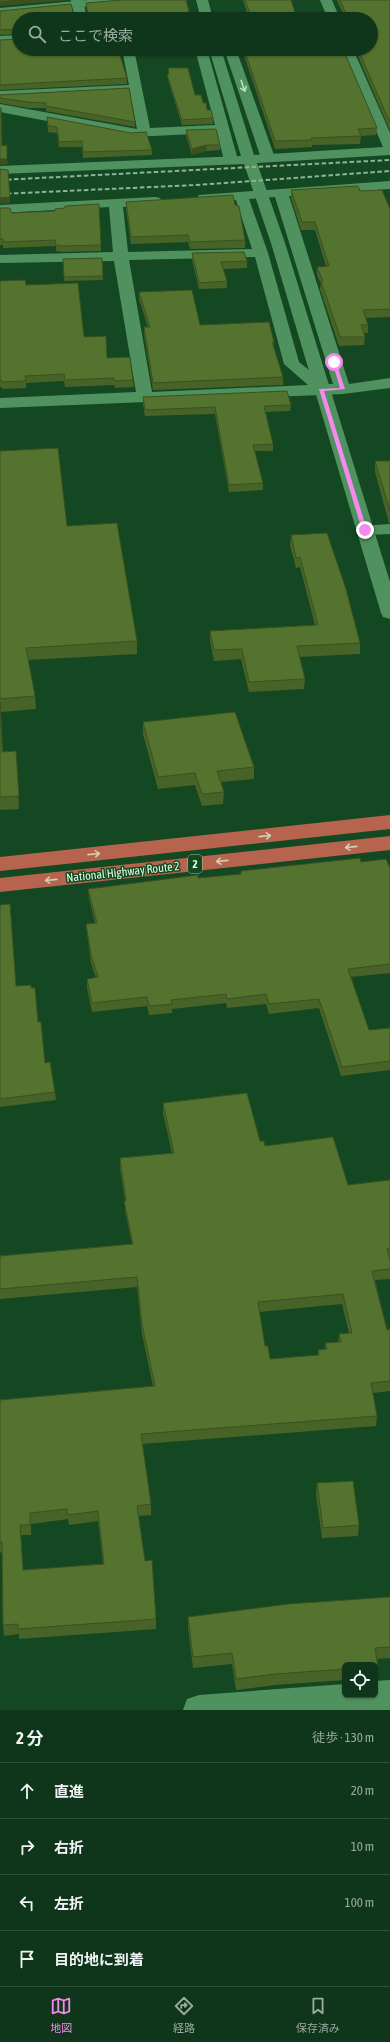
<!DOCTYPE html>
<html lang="ja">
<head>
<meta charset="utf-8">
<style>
  :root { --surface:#0f361a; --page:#183e23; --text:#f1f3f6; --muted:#9baba2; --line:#2f5039; --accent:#f589ee }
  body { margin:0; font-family:"Asap Condensed","Noto Sans JP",sans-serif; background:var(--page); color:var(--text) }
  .controls { position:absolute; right:12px; bottom:12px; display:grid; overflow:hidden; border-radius:6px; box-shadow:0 1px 3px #0004 }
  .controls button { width:36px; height:36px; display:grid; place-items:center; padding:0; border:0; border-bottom:1px solid var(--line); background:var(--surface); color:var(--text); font:20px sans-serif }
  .stop { position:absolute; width:12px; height:12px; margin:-9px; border:3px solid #f589ee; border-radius:50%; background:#fff }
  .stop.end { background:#f589ee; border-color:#fff; box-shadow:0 1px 4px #0008 }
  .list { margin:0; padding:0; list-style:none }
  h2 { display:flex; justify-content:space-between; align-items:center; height:52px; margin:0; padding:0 16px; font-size:17px }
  h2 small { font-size:13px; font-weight:400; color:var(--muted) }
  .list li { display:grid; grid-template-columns:26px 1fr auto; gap:12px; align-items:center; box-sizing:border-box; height:56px; padding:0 16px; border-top:1px solid var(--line) }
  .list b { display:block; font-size:15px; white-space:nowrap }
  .list em { font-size:13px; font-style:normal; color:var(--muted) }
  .icon { flex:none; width:22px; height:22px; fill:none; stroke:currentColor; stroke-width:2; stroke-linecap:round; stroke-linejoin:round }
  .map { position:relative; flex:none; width:390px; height:1710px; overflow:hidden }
  .search { position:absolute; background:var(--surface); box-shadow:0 1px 3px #0004; left:12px; right:12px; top:12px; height:44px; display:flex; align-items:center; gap:10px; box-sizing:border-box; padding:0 14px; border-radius:22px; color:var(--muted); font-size:15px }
  .sheet { height:276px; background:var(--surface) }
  nav { display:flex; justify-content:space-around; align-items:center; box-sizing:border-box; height:56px; border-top:1px solid var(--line); background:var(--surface); font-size:11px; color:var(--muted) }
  nav a { display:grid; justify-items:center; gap:2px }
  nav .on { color:var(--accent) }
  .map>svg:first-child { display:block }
</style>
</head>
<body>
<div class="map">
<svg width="390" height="1710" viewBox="0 0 390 1710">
  <rect width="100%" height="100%" fill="#144823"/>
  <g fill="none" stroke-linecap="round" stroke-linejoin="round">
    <path fill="#50925f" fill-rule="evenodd" d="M 71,0 L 83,0 L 87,19 L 75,19 Z
      M 19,35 L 19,43 L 0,44 L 0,36 Z
      M 122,49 L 134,49 L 150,128 L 215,125 L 195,49 L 207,49 L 238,160 L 236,163 L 231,164 L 224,160 L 217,133 L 131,137 L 0,112 L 0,104 L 137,129 L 130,92 L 0,99 L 0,91 L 129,85 Z
      M 224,49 L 236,49 L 275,158 L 273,161 L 268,162 L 261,158 Z
      M 390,181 L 390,189 L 289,196 L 349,384 L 390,378 L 390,388 L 343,394 L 0,408 L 0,398 L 136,392 L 114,261 L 0,263 L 0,255 L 113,252 L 109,207 L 0,213 L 0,205 L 155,197 L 160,198 L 162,201 L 160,204 L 123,207 L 128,252 L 252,249 L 236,200 L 204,202 L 199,201 L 197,198 L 199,195 ZM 275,197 L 333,384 L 326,384 L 299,362 L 268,253 L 249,199 ZM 255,257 L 284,364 L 308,385 L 152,392 L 129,260 Z
      M 390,524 L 390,534 L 365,535 L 359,534 L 356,530 L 359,526 Z
      M 390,1680 L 390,1710 L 183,1710 L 187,1699 L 199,1695 L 345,1684 L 345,1695 L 375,1695 L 375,1681 Z"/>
    <path fill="#50925f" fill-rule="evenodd" d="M 87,0 L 132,0 L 126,3 L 0,14 L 0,8 Z
      M 196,0 L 208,0 L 213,19 L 201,19 Z
      M 320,0 L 332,0 L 340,19 L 328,19 Z
      M 209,49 L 221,49 L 254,155 L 383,147 L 341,49 L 353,49 L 390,133 L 390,155 L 257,163 L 285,243 L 390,582 L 390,619 L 383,617 L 381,613 L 271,243 L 244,164 L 0,174 L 0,166 L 241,156 Z"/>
    <path fill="#b7644e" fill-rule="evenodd" d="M 390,815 L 390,829 L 0,871 L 0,857 Z
      M 390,836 L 390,850 L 0,892 L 0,878 Z"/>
    <path stroke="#8cb495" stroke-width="2" stroke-dasharray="4.5 2.5" stroke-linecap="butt" d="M 0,180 L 390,160
      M 0,194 L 196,185 L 390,171"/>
  </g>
  <path fill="#486328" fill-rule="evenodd" d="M 243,0 L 291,0 L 297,19 L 249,19 Z
    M 337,0 L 390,0 L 390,131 L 355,49 L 371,49 L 371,19 L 345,19 Z
    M 86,3 L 191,19 L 19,19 L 19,34 L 0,35 L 0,11 L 87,16 L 88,15 L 86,8 Z
    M 0,40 L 127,78 L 127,84 L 0,90 Z
    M 242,49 L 343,49 L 377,128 L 376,135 L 361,136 L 360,144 L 312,145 L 312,147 L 275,149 Z
    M 168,68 L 203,103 L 213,118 L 213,124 L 182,125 L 168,80 Z
    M 129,88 L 135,122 L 135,127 L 46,111 L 46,108 L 28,108 L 0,103 L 0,95 Z
    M 47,117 L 152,150 L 152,155 L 83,158 L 82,147 L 59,147 L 57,133 L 48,132 Z
    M 186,130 L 220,145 L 220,150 L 206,151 L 192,155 L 186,136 Z
    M 291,190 L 360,191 L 390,209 L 390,317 L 366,318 L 368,325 L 368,333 L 364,333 L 365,337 L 364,345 L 339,346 L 320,289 L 321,284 L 317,275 L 317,267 L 326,266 L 315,230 L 301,230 L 291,198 Z
    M 126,202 L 235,205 L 245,240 L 245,248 L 190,249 L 188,242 L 131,244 L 126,209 Z
    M 99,204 L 101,251 L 62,252 L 56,251 L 56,246 L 3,248 L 3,245 L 0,245 L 0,208 L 11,213 L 55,211 L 65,208 Z
    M 192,253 L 247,261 L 247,268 L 223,269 L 227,281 L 227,288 L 199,289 L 192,260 Z
    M 102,258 L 103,280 L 64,281 L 63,259 Z
    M 0,281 L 26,285 L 107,358 L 133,380 L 134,387 L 115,388 L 114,385 L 65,387 L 64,381 L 26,383 L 26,388 L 2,389 L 2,387 L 0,387 Z
    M 139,292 L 200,325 L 274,342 L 274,348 L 283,377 L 283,385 L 153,390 L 144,334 L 144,327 L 148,327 L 139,299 Z
    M 143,397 L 291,405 L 290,411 L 265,412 L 273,444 L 273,451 L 255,451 L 263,483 L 263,490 L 229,492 L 215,414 L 145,416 L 143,404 Z
    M 0,451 L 67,526 L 137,641 L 137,654 L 28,660 L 35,696 L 36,709 L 1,712 L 3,752 L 16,751 L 19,809 L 0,810 Z
    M 375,461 L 390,461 L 390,523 L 389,523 L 375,472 Z
    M 291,535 L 360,643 L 360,654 L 299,657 L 305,679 L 304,689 L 249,692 L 241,659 L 214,661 L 210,641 L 210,631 L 315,625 L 300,567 L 296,568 L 290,545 Z
    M 143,722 L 254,767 L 254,779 L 221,782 L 224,792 L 223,804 L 202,806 L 195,785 L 158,789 L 143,734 Z
    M 361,862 L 390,868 L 390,973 L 351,977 L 369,1030 L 390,1028 L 390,1070 L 341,1076 L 319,1008 L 269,1014 L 266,1004 L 227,1008 L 226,1003 L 172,1009 L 172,1013 L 149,1015 L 147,1006 L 92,1012 L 87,988 L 87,979 L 96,978 L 91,963 L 87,933 L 86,924 L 95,923 L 89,898 L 88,889 L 241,874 L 241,871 Z
    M 0,905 L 16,986 L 38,1022 L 45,1063 L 55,1092 L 56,1100 L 0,1107 Z
    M 163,1103 L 260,1141 L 265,1146 L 348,1185 L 390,1180 L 390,1279 L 375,1280 L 387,1330 L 390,1329 L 390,1391 L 373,1393 L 377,1416 L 376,1426 L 142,1444 L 151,1504 L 151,1515 L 138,1516 L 145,1561 L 156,1619 L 156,1629 L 19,1639 L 19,1634 L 4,1636 L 3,1625 L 2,1552 L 0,1553 L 0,1400 L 153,1386 L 142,1334 L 137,1287 L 0,1299 L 0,1256 L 132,1244 L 125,1211 L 125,1201 L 120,1168 L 120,1158 L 172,1153 L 163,1113 ZM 342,1304 L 349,1333 L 339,1334 L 338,1342 L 325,1343 L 325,1350 L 318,1350 L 318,1355 L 270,1359 L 265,1346 L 259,1312 ZM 68,1519 L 69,1525 L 98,1521 L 103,1564 L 23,1570 L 21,1535 L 31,1535 L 31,1524 Z
    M 317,1483 L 359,1525 L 358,1536 L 322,1538 L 316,1494 Z
    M 390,1597 L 390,1658 L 377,1659 L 378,1667 L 377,1678 L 375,1678 L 375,1665 L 345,1665 L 345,1680 L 275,1685 L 236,1690 L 232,1664 L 193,1668 L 188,1628 L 188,1617 Z"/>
  <path fill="#3b5020" d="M 17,0 L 70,0 L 0,6 L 0,2 Z
    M 206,145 L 206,151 L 192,155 L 192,149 Z
    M 0,159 L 7,159 L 8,164 L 0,165 Z
    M 10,197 L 10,203 L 0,204 L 0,198 Z"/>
  <path fill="#54732e" stroke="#3b5020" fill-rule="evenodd" d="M 0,0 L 17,0 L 0,2 Z
    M 121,0 L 186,0 L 191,19 L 19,19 L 19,29 L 0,30 L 0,11 L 71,4 L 74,15 L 87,16 L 88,14 L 86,3 Z
    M 245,0 L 291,0 L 297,19 L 252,19 Z
    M 340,0 L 390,0 L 390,123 L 358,49 L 371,49 L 371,19 L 348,19 Z
    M 19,39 L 19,49 L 118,49 L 127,78 L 0,85 L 0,40 Z
    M 244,49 L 343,49 L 377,128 L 358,129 L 361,136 L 311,138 L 312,140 L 275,141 Z
    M 168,68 L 188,68 L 195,95 L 201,95 L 203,103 L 206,103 L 207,110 L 211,110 L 213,118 L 182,120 L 167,75 L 169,74 Z
    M 129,88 L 135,122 L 46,106 L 46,103 L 28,102 L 0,98 L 0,95 Z
    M 0,108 L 1,108 L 2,146 L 7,145 L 7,159 L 0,159 Z
    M 47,117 L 131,133 L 146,132 L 152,150 L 83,152 L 82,141 L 59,142 L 57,127 L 48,126 Z
    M 216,129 L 220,145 L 206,145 L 192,149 L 186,130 Z
    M 0,169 L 8,170 L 10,197 L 0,198 Z
    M 358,186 L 360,191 L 382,190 L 390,209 L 390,309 L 363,310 L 368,325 L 361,325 L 365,337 L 340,337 L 321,281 L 323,281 L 317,267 L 329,266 L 315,222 L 302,222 L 291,190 Z
    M 233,195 L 235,205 L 239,206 L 245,240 L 190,242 L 188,235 L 131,237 L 126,202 Z
    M 99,204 L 101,245 L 62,246 L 56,245 L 55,240 L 3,242 L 3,239 L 0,239 L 0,208 L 10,208 L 11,213 L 55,211 L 55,209 L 65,208 L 65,206 Z
    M 244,252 L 247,261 L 221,262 L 227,281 L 199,283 L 192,253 Z
    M 102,258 L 103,276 L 64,277 L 63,259 Z
    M 25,280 L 26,285 L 78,283 L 84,337 L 106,336 L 107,358 L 130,357 L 133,380 L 115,381 L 114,378 L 65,380 L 64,374 L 25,376 L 26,381 L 2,382 L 1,380 L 0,380 L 0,281 Z
    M 192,290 L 200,325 L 269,322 L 274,342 L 272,342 L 283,377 L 153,383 L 144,327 L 150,327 L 139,292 Z
    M 287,391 L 291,405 L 264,406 L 273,444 L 253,445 L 263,483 L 229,485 L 215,407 L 145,410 L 143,397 Z
    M 58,448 L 67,526 L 117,523 L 137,641 L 26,648 L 35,696 L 0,699 L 0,451 Z
    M 375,461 L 390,461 L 390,512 L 390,511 Z
    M 327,533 L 346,589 L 360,643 L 297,646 L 305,679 L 249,682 L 242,649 L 214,650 L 210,631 L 318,625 L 300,557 L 296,558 L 291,535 Z
    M 0,702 L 2,752 L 16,751 L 19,796 L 0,797 Z
    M 235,712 L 254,767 L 217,771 L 224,792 L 202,794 L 195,773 L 158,777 L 143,722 Z
    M 360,858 L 361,862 L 386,859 L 390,868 L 390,964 L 348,969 L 369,1030 L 390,1028 L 390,1061 L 342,1067 L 319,999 L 269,1004 L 266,994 L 227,999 L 226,994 L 171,1000 L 172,1004 L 149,1006 L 147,997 L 92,1003 L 87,979 L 98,977 L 91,954 L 86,924 L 97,923 L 88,889 L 198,875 L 198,878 L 241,874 L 241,871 Z
    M 10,904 L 16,986 L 31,985 L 31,988 L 35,988 L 38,1022 L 41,1022 L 45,1063 L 50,1062 L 55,1092 L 0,1099 L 0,905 Z
    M 247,1093 L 260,1141 L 264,1141 L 265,1146 L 333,1137 L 348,1185 L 390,1180 L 390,1249 L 387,1249 L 390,1260 L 390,1269 L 372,1271 L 387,1330 L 390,1329 L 390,1381 L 371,1383 L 377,1416 L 141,1434 L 151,1504 L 137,1506 L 145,1561 L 152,1560 L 156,1619 L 18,1629 L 18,1624 L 3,1625 L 2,1542 L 0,1542 L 0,1400 L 155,1386 L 142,1324 L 137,1277 L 0,1289 L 0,1256 L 133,1244 L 124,1201 L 126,1201 L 120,1158 L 174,1153 L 163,1103 ZM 343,1294 L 352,1333 L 339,1334 L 341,1342 L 325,1343 L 327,1349 L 318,1350 L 319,1355 L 270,1359 L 268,1346 L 265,1346 L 258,1302 ZM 67,1509 L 68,1515 L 98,1511 L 104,1564 L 23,1570 L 20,1525 L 30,1525 L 30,1513 Z
    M 353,1481 L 359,1525 L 323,1528 L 317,1483 Z
    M 390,1597 L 390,1647 L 375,1648 L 378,1667 L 375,1667 L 375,1665 L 345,1665 L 345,1669 L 276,1674 L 236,1679 L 232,1653 L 193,1657 L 188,1617 L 288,1604 Z"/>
  <defs><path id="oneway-shaft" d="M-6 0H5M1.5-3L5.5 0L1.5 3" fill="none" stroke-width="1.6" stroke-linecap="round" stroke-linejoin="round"/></defs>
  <use stroke="#b9e2c0" href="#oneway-shaft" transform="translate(243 86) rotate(71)"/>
  <g stroke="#d1cfb5">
    <use href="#oneway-shaft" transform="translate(265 836) rotate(-6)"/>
    <use href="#oneway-shaft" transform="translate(351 847) rotate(174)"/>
    <use href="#oneway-shaft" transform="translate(94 854) rotate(-6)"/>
    <use href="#oneway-shaft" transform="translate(222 861) rotate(174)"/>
    <use href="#oneway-shaft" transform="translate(51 880) rotate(174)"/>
  </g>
  <path fill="#f589ee" d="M 332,361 L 336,362 L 345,389 L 324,391 L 367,530 L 365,532 L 362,530 L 319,389 L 340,388 Z"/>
  <g text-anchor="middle" stroke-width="3" stroke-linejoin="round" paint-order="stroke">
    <rect fill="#144823" stroke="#a0c7a8" stroke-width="1" x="188" y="855" width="14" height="18" rx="3"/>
    <g font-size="11" font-weight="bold" fill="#dcfde1">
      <text x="195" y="868">2</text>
    </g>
    <g font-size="12" fill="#dcfde1" stroke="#144823">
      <text transform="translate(123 872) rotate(-6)" y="4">National Highway Route 2</text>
    </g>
  </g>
</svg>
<div class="controls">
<button><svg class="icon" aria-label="locate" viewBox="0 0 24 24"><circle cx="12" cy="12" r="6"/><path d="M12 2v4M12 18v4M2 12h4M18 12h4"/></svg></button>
</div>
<div class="stop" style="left:334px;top:362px"></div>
<div class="stop end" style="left:365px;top:530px"></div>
<div class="search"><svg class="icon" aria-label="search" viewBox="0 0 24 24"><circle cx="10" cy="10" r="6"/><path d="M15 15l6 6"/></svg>ここで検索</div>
</div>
<section class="sheet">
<h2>2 分<small>徒歩 · 130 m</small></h2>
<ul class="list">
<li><svg class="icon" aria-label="ahead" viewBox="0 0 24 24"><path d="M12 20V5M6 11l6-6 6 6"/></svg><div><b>直進</b></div><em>20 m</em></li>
<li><svg class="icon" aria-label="right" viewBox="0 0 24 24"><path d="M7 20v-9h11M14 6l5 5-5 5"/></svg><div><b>右折</b></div><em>10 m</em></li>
<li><svg class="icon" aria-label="left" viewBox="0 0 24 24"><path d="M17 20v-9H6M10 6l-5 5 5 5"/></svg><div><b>左折</b></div><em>100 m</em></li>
<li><svg class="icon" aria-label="arrive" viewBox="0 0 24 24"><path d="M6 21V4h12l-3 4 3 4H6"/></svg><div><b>目的地に到着</b></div></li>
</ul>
</section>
<nav>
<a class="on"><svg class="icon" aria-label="map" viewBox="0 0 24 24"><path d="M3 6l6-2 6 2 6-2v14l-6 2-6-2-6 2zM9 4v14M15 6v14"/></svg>地図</a>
<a><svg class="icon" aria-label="directions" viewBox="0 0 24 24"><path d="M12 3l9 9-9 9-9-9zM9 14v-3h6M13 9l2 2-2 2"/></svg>経路</a>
<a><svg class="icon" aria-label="saved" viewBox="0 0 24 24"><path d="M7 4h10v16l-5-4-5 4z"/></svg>保存済み</a>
</nav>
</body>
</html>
